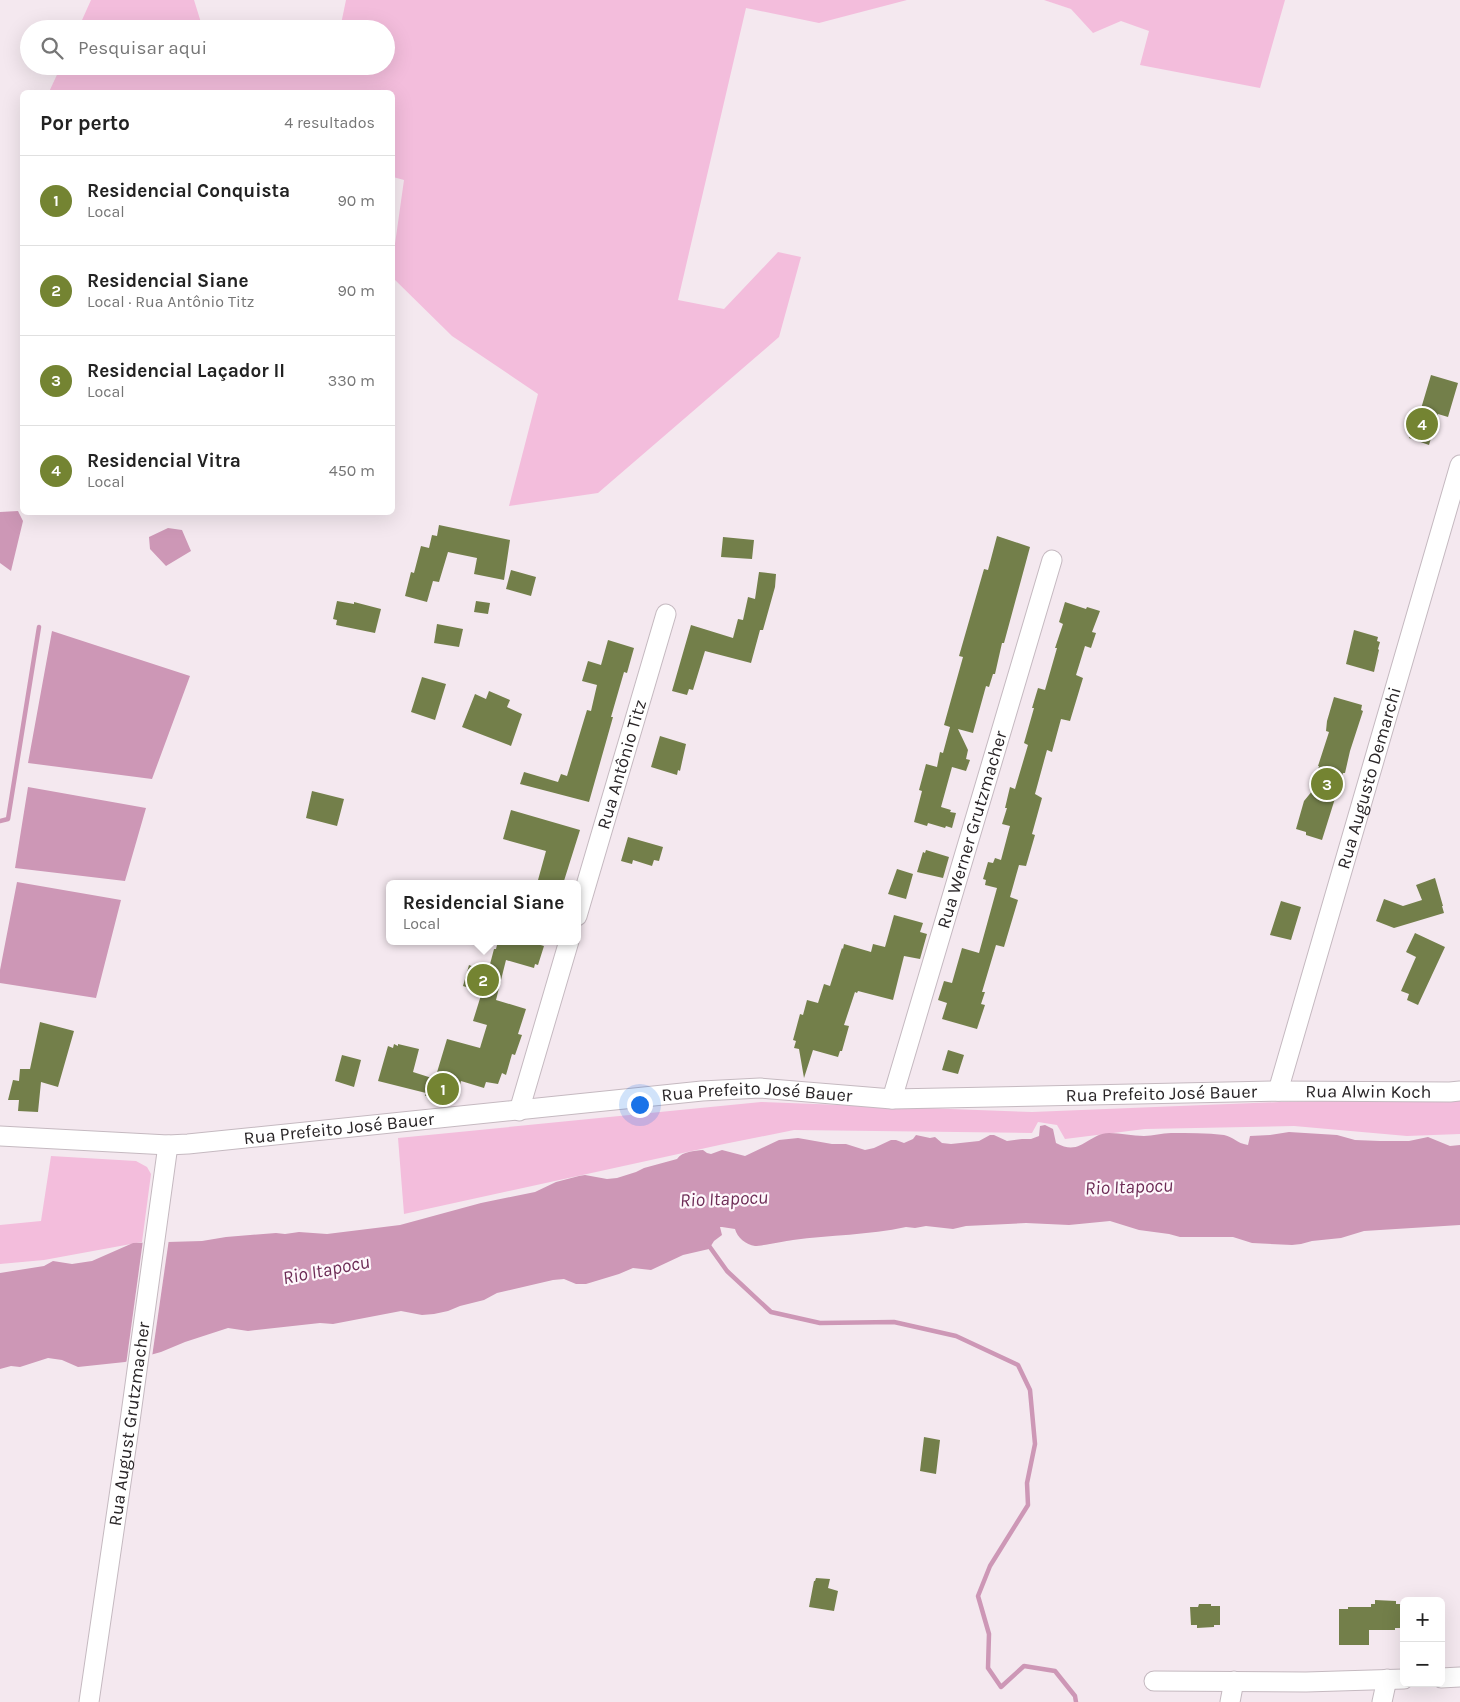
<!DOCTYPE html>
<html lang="pt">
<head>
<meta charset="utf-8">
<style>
  :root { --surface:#fff; --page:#f6f6f6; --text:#222; --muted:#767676; --line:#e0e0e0; --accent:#748432 }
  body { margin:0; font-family:Karla,sans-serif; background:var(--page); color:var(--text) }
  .controls { position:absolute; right:15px; bottom:15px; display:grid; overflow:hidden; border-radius:8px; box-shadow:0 5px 20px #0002 }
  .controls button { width:45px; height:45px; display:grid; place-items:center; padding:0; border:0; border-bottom:1px solid var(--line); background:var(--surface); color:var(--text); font:25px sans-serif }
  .you { position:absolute; left:639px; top:1104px; width:18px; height:18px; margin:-12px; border:4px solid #fff; border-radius:50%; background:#1a73e8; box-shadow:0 0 0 8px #1a73e833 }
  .badge { display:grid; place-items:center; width:32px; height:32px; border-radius:50%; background:var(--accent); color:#fff; font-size:16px; font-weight:700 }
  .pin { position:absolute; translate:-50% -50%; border:2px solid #fff; box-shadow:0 1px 5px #0006 }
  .popup { position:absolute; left:386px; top:880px; width:195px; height:65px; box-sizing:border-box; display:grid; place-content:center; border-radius:8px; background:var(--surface); filter:drop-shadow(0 1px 4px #0005); font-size:16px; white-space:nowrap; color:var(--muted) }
  .popup b { font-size:19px; color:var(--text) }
  .popup::after { content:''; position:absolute; left:50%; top:100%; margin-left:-10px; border:10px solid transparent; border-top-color:var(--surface) }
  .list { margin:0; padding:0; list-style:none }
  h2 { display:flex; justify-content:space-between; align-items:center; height:65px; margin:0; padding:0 20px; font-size:21px }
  h2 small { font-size:16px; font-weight:400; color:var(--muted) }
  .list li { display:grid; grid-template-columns:32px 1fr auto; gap:15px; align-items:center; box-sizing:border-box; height:90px; padding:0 20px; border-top:1px solid var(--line) }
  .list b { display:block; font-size:19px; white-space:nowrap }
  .list p { margin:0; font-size:16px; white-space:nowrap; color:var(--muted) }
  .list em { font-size:16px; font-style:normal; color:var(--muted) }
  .icon { flex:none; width:28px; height:28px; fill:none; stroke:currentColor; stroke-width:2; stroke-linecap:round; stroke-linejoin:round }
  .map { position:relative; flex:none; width:1460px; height:1702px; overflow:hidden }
  .search { position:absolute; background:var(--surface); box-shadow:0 5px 20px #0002; left:20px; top:20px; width:375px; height:55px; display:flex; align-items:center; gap:12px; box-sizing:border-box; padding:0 18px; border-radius:28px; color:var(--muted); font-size:19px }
  .panel { position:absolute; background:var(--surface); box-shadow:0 5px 20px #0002; left:20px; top:90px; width:375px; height:425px; border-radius:8px }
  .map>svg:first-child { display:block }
</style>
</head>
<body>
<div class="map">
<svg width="1460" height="1702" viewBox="0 0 1460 1702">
  <rect width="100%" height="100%" fill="#f4e8ef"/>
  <path fill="#f3bddc" d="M 91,0 L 194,0 L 203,29 L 78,29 Z
    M 346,0 L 907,0 L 819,23 L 746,8 L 678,300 L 724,309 L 778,252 L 801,257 L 779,337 L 598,493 L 509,506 L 538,394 L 452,336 L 393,278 L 393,258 L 404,180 L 393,177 L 392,92 L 49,92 L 61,66 L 216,66 L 218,70 L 221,66 L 386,66 L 386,29 L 340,29 Z
    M 1044,0 L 1285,0 L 1260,88 L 1140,65 L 1149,31 L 1121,21 L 1093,33 L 1071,9 Z
    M 1460,1098 L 1460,1134 L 1407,1136 L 1294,1126 L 1145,1129 L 1065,1139 L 1057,1125 L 1038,1122 L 1032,1133 L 794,1130 L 724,1144 L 404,1214 L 398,1138 L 761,1102 L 1032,1112 L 1280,1102 Z
    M 51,1156 L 136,1161 L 147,1167 L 151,1174 L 142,1242 L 44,1260 L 0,1264 L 0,1225 L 41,1221 Z"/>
  <path fill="#cd97b6" d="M 18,511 L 23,521 L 11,571 L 0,563 L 0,512 Z
    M 168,528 L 182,530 L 191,551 L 166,566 L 150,549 L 149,537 Z
    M 52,631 L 190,676 L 152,779 L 28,763 Z
    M 28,787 L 146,808 L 125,881 L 15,868 Z
    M 17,882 L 121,900 L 96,998 L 0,983 L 0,970 Z
    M 1045,1125 L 1053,1129 L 1056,1143 C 1081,1157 1087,1134 1109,1133 C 1121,1133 1132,1136 1144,1136 C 1153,1136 1162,1133 1171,1133 C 1188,1133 1207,1133 1224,1135 C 1234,1137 1236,1143 1248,1145 L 1250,1136 L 1270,1135 L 1289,1132 L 1337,1135 L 1355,1140 L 1380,1141 L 1409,1141 L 1428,1137 L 1450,1146 L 1460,1145 L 1460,1225 L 1364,1231 L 1341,1238 L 1312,1241 L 1301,1244 L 1292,1245 L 1252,1243 L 1233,1237 L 1180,1237 L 1169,1234 L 1139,1230 L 1110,1221 L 1069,1225 L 1026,1223 L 966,1226 L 953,1229 L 926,1226 L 915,1228 L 906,1227 C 869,1235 830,1235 793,1240 C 784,1241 763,1246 755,1246 C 746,1245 737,1237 735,1229 L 722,1227 L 720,1227 L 722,1235 L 714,1241 L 709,1249 L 683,1255 L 651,1270 L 633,1268 L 619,1274 L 586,1284 L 576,1284 L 564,1279 L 553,1280 L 497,1293 L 484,1300 L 460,1306 L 448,1311 L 434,1314 L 422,1315 L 401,1311 L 333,1324 L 320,1323 L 248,1331 L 228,1328 L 185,1342 L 161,1352 L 125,1362 L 78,1367 L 62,1360 L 48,1358 L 20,1367 L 11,1366 L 0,1369 L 0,1273 L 44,1266 L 53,1261 L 72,1264 L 92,1261 L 133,1243 L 202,1241 L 226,1237 L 276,1233 L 285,1234 L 299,1232 L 327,1234 L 400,1225 L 481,1203 L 535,1192 L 556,1182 L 579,1176 L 585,1175 L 607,1179 L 617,1178 L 636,1172 L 644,1168 L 677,1159 C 683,1151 694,1151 703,1150 L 707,1153 L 711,1154 L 722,1150 L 745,1156 L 779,1140 L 798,1138 L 832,1144 L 846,1144 L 865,1150 L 874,1148 L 891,1140 L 896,1140 L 904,1143 L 913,1139 L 916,1135 L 930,1138 L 935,1137 L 942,1143 L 951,1144 L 979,1141 L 990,1135 L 994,1135 L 1007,1141 L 1022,1139 L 1031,1139 L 1039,1136 L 1040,1126 Z"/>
  <path fill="#f4e8ef" d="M 169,1239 L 152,1357 L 126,1365 L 143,1240 Z"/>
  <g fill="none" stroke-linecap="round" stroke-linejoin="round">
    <path stroke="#cd97b6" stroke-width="4.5" d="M 0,821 L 8,819 L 39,627
      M 707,1243 L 727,1271 L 771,1312 L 820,1323 L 894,1322 L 956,1336 L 1018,1365 L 1030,1390 L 1035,1444 L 1027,1483 L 1028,1505 L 990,1566 L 978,1596 L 989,1634 L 988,1668 L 1001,1687 L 1024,1666 L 1055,1671 L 1075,1696 L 1076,1702"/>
  </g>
  <path fill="#737f4a" d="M 1431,375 L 1458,383 L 1448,417 L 1438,414 L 1429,445 L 1409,438 L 1410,435 L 1407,433 L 1412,415 L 1415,415 L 1417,411 L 1420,412 Z
    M 439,525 L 510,540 L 504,580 L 474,574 L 477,558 L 448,552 L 439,582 L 433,581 L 427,602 L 405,596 L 411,572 L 414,573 L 421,546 L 429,548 L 432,535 L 437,536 Z
    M 997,536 L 1030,547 L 1004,643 L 1002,643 L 995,674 L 993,674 L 989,687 L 986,686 L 973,733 L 958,729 L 968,750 L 966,759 L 970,760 L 966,771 L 952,767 L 941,807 L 951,810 L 950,812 L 956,813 L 952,828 L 946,826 L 945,828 L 928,823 L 927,826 L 914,822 L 922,791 L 919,790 L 926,764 L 937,767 L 940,752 L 943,753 L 950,727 L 944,725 L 963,657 L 959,656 L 984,569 L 988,570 Z
    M 723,537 L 754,540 L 752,559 L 721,557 Z
    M 511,570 L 536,577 L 531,596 L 506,589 Z
    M 759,572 L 776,574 L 775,587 L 763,630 L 760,630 L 751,663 L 705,651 L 693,690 L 689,689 L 687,695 L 672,691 L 691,625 L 733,638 L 738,619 L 743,620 L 748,597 L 755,599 Z
    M 337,601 L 354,604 L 354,602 L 381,609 L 375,633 L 336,625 L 337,620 L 333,619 Z
    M 476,601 L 490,603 L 488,614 L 474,612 Z
    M 1065,602 L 1086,609 L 1087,607 L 1100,611 L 1092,632 L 1096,633 L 1091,648 L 1085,646 L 1076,675 L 1083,678 L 1070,721 L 1061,719 L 1052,752 L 1047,750 L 1035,794 L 1042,798 L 1032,834 L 1035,835 L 1026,866 L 1019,865 L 1010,897 L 1018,900 L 1004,947 L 996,945 L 982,992 L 985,992 L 981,1004 L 985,1005 L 977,1029 L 942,1019 L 947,1003 L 938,1000 L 944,981 L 952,983 L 962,948 L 979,953 L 997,888 L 985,885 L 986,880 L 983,879 L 988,862 L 993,863 L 995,858 L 1001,860 L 1010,826 L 1002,824 L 1007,808 L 1005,808 L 1010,787 L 1015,789 L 1028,745 L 1024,743 L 1034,708 L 1032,708 L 1038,688 L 1045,690 L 1057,648 L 1055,648 L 1063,624 L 1059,622 Z
    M 437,624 L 463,629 L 459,647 L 434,643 Z
    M 1354,630 L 1378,637 L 1377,641 L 1380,642 L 1378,649 L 1379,650 L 1374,672 L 1346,664 Z
    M 608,640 L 634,648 L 627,673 L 624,672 L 611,717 L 613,717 L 589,802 L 520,784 L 524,772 L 558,782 L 561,774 L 567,776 L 587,710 L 591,711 L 597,685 L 582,681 L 588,661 L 601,665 Z
    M 422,677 L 446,684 L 435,720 L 411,712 Z
    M 489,691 L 510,700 L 507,707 L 522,714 L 511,746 L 462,727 L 475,694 L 486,699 Z
    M 1334,697 L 1362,705 L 1361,710 L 1363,711 L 1350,751 L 1345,773 L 1343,773 L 1322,840 L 1306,835 L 1306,832 L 1296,829 L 1304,801 L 1313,790 L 1319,766 L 1318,766 L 1329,732 L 1326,731 L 1327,721 Z
    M 660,736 L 686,744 L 680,771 L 678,770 L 677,775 L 651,767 Z
    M 312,791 L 344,799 L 337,826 L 306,818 Z
    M 511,810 L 580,830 L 563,884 L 550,884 L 538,880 L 546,851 L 503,839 Z
    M 628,837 L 663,847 L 659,861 L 654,860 L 652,866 L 633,860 L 632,864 L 621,861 Z
    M 926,850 L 949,857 L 943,878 L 917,872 L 923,852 L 925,853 Z
    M 897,869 L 913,874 L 906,899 L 888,894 Z
    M 1435,878 L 1443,906 L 1442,906 L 1444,913 L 1394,928 L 1376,921 L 1384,899 L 1403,906 L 1422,900 L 1416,885 Z
    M 1281,901 L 1301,907 L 1291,940 L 1270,935 Z
    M 894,915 L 923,923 L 920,932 L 927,934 L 920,959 L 904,956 L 893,1000 L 858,991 L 857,993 L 855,992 L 844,1025 L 849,1026 L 842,1051 L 840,1051 L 838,1057 L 813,1050 L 804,1078 L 799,1049 L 794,1048 L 796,1041 L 793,1040 L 800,1014 L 803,1015 L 807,1000 L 818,1003 L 824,984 L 830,986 L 842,948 L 843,949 L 844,944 L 871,952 L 873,944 L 885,947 Z
    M 1415,933 L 1445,947 L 1418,1005 L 1407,1000 L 1409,994 L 1401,991 L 1416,957 L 1406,952 Z
    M 498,941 L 527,941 L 544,946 L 538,965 L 535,964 L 534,968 L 506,960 L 496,1000 L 526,1009 L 518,1034 L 522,1035 L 515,1055 L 512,1054 L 506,1075 L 502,1073 L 498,1084 L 486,1082 L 484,1088 L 461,1081 L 458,1092 L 425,1096 L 426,1093 L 378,1081 L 388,1046 L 393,1048 L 394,1044 L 398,1046 L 398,1044 L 419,1049 L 413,1072 L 435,1079 L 447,1039 L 480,1048 L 487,1025 L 473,1021 L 482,992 L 463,986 L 469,965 L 474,967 L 475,964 L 489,968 L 494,949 L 496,949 Z
    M 40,1022 L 74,1031 L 58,1087 L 41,1082 L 38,1112 L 18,1111 L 19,1100 L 8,1100 L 13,1080 L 19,1081 L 20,1069 L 30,1069 Z
    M 948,1050 L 964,1055 L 958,1074 L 942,1070 Z
    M 342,1055 L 361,1060 L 354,1087 L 335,1081 Z
    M 924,1437 L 940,1440 L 936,1474 L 920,1471 Z
    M 816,1578 L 830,1579 L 828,1588 L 838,1591 L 834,1611 L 809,1607 L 814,1581 L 815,1581 Z
    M 1375,1600 L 1396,1601 L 1396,1604 L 1401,1604 L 1400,1628 L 1395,1628 L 1395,1630 L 1369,1630 L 1369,1645 L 1339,1645 L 1339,1609 L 1348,1609 L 1348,1607 L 1371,1607 L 1371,1604 L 1375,1604 Z
    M 1199,1604 L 1211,1604 L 1211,1606 L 1220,1606 L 1220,1625 L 1214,1625 L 1214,1627 L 1197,1628 L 1197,1625 L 1191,1625 L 1190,1607 L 1198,1607 Z"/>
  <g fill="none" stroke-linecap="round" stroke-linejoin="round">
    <defs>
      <g id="minor">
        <path id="s1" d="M 577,916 L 666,614"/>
        <path id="s2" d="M 1278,1091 L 1460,465"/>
        <path id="s3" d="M 892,1099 L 1052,560"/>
        <path d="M 519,1111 L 569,941"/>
        <path id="s4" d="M 0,1136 L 168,1145 L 188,1144 L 702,1091 L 760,1088 L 892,1099 L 1278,1091 L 1450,1092 L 1460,1091"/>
        <path d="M 1441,1678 L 1460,1677"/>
        <path d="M 1154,1681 L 1306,1682 L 1404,1679"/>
        <path id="s5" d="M 89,1702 L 130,1421 L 168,1145"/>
        <path d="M 1230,1702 L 1234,1681"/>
        <path d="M 1382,1702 L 1387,1679"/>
      </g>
    </defs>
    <use href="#minor" stroke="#c5b9c0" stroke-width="21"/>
    <use href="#minor" stroke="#fff" stroke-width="19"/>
  </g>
  <g text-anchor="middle" stroke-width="4.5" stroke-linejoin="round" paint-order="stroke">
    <g font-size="18" fill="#292527" stroke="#fef7fb">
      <text dy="6" stroke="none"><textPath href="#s1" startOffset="158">Rua Antônio Titz</textPath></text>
      <text dy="6" stroke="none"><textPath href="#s2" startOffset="326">Rua Augusto Demarchi</textPath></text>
      <text dy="6" stroke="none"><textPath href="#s3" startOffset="281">Rua Werner Grutzmacher</textPath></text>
      <text dy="6" stroke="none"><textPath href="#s4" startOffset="1372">Rua Alwin Koch</textPath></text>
      <text dy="6" stroke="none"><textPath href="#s4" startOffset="1165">Rua Prefeito José Bauer</textPath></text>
      <text dy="6" stroke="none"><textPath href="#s4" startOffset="760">Rua Prefeito José Bauer</textPath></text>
      <text dy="6" stroke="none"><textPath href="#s4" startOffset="340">Rua Prefeito José Bauer</textPath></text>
      <text dy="6" stroke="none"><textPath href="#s5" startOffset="281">Rua August Grutzmacher</textPath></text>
    </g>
    <g font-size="19" font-style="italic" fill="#6d2c56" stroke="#fef7fb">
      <text transform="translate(1129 1186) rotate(-2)" y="7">Rio Itapocu</text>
      <text transform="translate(724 1198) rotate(-2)" y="7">Rio Itapocu</text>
      <text transform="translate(326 1269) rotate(-11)" y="7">Rio Itapocu</text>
    </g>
  </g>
</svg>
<div class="controls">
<button>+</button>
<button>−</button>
</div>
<div class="you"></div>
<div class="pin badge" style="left:443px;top:1089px">1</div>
<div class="pin badge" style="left:483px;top:980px">2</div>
<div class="popup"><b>Residencial Siane</b>Local</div>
<div class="pin badge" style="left:1327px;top:784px">3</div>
<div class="pin badge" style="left:1422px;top:424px">4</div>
<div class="search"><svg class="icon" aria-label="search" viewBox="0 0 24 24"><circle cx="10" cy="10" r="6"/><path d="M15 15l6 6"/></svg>Pesquisar aqui</div>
<section class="panel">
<h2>Por perto<small>4 resultados</small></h2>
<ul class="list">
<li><span class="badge">1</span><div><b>Residencial Conquista</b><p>Local</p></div><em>90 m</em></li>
<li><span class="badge">2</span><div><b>Residencial Siane</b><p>Local · Rua Antônio Titz</p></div><em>90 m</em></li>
<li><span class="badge">3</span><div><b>Residencial Laçador II</b><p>Local</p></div><em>330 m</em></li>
<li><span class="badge">4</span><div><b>Residencial Vitra</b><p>Local</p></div><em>450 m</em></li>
</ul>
</section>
</div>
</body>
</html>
